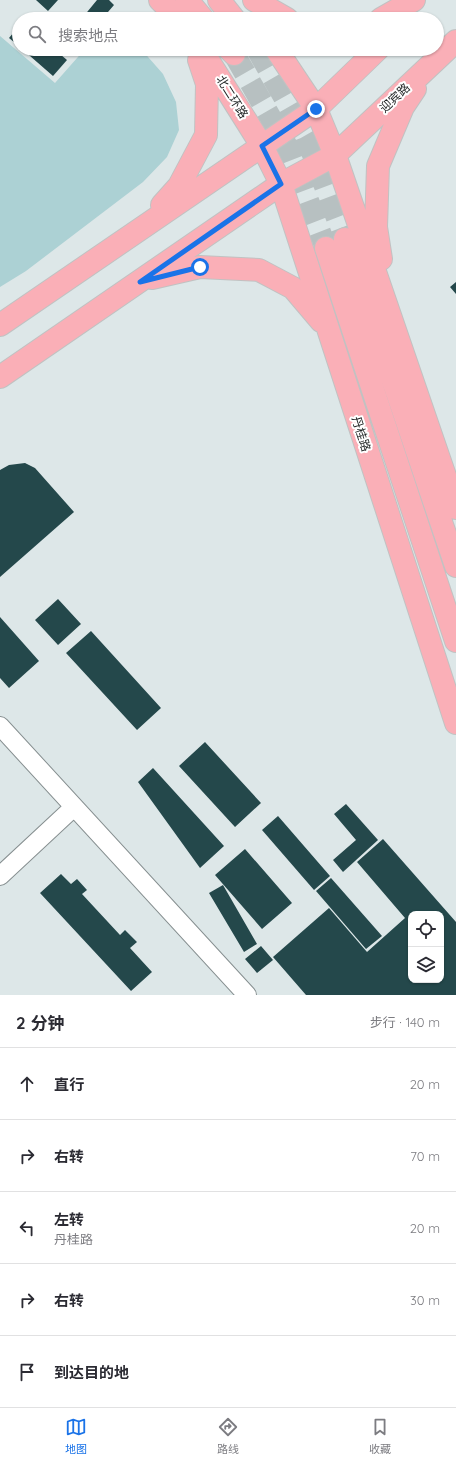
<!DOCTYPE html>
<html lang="zh">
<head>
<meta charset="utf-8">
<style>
  :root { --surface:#fff; --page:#f2f2f3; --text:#2b2b33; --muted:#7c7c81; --line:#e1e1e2; --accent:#1a73e8 }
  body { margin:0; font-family:Quicksand,"Noto Sans SC",sans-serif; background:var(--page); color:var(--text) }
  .controls { position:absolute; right:12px; bottom:12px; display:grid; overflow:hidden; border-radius:8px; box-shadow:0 1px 3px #0004 }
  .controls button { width:36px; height:36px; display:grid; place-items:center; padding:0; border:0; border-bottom:1px solid var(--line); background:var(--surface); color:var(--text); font:20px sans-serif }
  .stop { position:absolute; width:12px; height:12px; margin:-9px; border:3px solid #1a73e8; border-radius:50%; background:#fff }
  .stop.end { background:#1a73e8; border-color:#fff; box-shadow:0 1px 4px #0008 }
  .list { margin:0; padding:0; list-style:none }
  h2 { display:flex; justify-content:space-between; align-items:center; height:52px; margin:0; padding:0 16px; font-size:17px }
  h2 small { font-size:13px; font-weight:400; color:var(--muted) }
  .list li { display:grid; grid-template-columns:26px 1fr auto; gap:12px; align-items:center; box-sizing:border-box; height:72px; padding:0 16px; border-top:1px solid var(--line) }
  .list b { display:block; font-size:15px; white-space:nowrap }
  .list p { margin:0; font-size:13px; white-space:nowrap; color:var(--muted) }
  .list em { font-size:13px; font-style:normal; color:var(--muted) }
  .icon { flex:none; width:22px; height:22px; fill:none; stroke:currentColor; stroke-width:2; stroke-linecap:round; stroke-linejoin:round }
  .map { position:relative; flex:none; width:456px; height:995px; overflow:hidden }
  .search { position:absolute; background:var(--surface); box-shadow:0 1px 3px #0004; left:12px; right:12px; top:12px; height:44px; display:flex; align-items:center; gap:10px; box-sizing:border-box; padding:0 14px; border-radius:22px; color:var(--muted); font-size:15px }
  .sheet { height:412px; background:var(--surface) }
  nav { display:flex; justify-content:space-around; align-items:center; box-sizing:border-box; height:56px; border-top:1px solid var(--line); background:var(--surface); font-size:11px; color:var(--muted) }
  nav a { display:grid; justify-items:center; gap:2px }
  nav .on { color:var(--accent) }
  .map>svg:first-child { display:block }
</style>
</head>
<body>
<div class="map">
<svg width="456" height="995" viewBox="0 0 456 995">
  <rect width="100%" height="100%" fill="#dde7e8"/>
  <path fill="#acd1d4" d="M 0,36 L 55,83 L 85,49 L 141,49 L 163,74 L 176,102 L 179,130 L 167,157 L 143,182 L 26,271 L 0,287 Z"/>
  <path fill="#24484b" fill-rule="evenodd" d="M 36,0 L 58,0 L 48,11 Z
    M 97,0 L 109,0 L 114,5 L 102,19 L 85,19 L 83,17 Z
    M 19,26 L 19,46 L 9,38 Z
    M 22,49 L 54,49 L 67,60 L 53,76 Z
    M 456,282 L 456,294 L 450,287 Z
    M 25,463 L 35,468 L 74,512 L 0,577 L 0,470 L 9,465 Z
    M 58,599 L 81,624 L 58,645 L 35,620 Z
    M 0,617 L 39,661 L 9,688 L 0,678 Z
    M 91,631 L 161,708 L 137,730 L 66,653 Z
    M 205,742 L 261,803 L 235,827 L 179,766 Z
    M 153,768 L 224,846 L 200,868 L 138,782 Z
    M 346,804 L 378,840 L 343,872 L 333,860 L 356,840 L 334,814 Z
    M 278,816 L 330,876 L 314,890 L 262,830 Z
    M 383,839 L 456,922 L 456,995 L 306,995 L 273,957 L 329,908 L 367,952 L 405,918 L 357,862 ZM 411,914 L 441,914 L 441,980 L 411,980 Z
    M 245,849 L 292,903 L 262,929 L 215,875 Z
    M 61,874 L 71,884 L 77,879 L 87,890 L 82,894 L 120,935 L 125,930 L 137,942 L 130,948 L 152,972 L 131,991 L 40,893 Z
    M 331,878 L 382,936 L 366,949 L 316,891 Z
    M 223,885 L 257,944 L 244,952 L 209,893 Z
    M 261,946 L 273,960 L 257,973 L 245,959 Z"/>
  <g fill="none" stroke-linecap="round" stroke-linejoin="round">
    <path stroke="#b7c0c1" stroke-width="22" stroke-dasharray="22 11" stroke-linecap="butt" d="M 257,49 L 306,136 L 345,239
      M 234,54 L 288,148 L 326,248"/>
    <defs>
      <path id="minor" d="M 0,726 L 247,995
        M 0,876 L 74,807"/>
      <path id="primary" d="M 160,0 L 179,19
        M 187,0 L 203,19
        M 219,0 L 234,19
        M 254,0 L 287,19
        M 381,19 L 414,0
        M 201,49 L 262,146 L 281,184 L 456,723
        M 229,49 L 234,54
        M 276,49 L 316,109 L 335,155 L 456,508
        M 162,205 L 179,186 L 206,135 L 207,84 L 199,60
        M 345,239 L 456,566
        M 326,248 L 456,641
        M 381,259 L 376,227 L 378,166 L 403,107 L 415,89
        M 152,278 L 200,267 L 259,270 L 293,288 L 321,321
        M 0,325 L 316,109 L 378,49
        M 0,377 L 281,184 L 335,155 L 456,41"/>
    </defs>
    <use href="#minor" stroke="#868f90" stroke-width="20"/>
    <use href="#primary" stroke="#c1c2c2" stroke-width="24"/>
    <use href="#minor" stroke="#fff" stroke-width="18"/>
    <use href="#primary" stroke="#faafb7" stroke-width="22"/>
  </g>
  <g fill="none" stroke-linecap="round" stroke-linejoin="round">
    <path stroke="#1a73e8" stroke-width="5" d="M 200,267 L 140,282 L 281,184 L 262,146 L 316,109"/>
  </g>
  <g text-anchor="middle" stroke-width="4" stroke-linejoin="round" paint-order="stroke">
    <g font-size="12" fill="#212525" stroke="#fff">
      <text transform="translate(232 97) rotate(58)" y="4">北二环路</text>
      <text transform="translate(395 98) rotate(-43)" y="4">迎宾路</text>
      <text transform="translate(361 434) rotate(72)" y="4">丹桂路</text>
    </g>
  </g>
</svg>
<div class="controls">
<button><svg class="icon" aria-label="locate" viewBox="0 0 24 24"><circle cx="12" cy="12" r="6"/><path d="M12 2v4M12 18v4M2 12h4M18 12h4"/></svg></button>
<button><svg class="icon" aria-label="layers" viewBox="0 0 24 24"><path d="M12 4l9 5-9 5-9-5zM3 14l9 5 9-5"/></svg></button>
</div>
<div class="stop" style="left:200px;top:267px"></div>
<div class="stop end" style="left:316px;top:109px"></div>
<div class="search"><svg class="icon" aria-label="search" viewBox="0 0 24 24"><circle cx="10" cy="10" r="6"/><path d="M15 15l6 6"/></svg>搜索地点</div>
</div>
<section class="sheet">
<h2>2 分钟<small>步行 · 140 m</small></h2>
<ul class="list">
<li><svg class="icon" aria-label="ahead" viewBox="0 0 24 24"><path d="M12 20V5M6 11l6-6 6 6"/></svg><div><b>直行</b></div><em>20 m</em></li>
<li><svg class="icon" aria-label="right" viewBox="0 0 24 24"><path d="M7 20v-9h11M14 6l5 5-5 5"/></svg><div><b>右转</b></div><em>70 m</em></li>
<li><svg class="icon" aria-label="left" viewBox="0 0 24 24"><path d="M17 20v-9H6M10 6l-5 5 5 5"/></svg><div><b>左转</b><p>丹桂路</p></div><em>20 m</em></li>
<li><svg class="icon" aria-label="right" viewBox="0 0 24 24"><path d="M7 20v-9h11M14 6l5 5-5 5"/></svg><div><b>右转</b></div><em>30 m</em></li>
<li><svg class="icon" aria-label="arrive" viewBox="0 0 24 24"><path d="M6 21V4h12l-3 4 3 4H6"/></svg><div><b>到达目的地</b></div></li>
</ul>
</section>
<nav>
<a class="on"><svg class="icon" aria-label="map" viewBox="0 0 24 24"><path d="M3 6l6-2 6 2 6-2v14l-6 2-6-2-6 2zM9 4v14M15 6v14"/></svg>地图</a>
<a><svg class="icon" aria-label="directions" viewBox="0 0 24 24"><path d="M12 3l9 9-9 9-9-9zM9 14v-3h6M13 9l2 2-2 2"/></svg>路线</a>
<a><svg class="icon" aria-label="saved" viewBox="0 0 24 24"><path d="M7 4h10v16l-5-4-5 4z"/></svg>收藏</a>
</nav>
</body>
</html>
